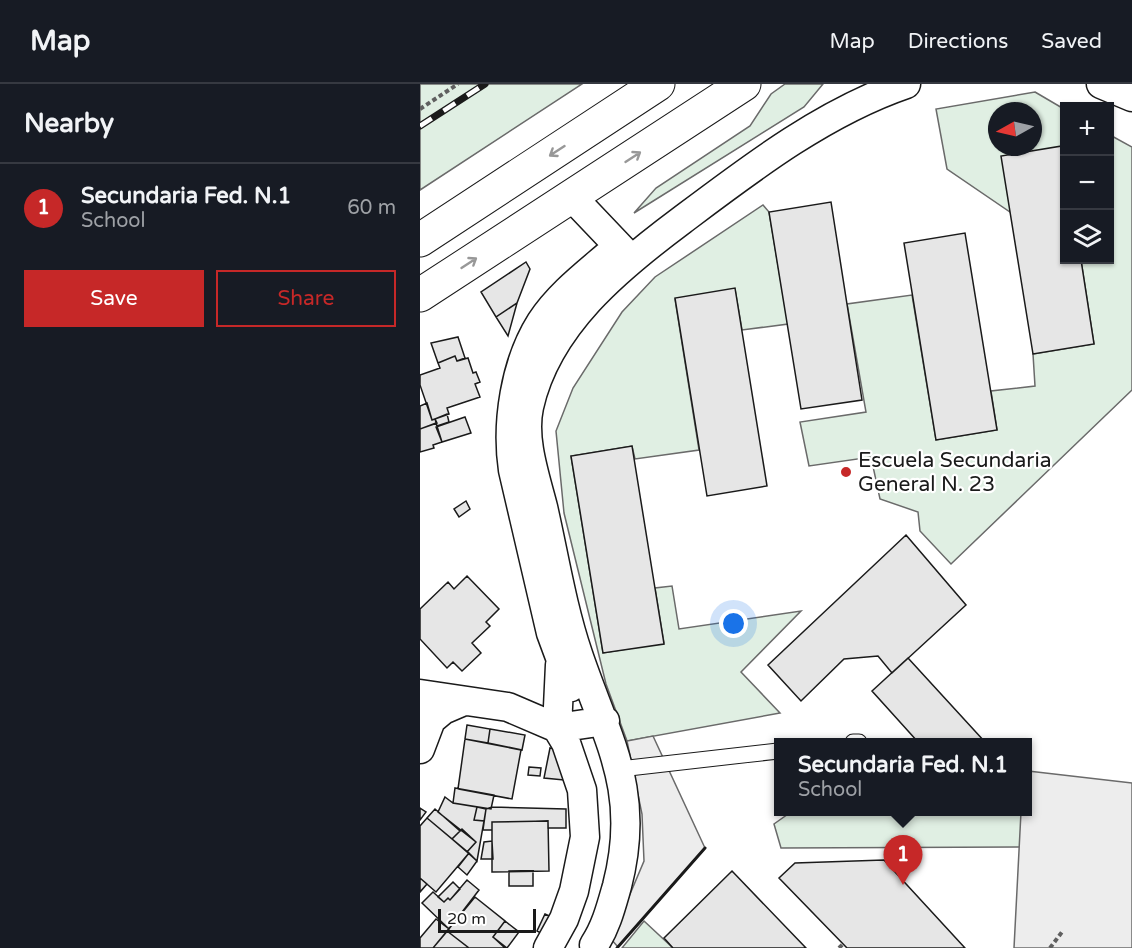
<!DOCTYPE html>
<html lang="en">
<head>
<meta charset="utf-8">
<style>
  :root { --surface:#171b24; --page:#20242c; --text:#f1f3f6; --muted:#9ea1a6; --line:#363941; --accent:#c62828 }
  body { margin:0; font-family:"Varela Round",sans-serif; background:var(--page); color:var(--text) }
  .controls { position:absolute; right:18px; top:18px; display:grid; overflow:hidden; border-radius:0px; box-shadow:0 2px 4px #0004 }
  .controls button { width:54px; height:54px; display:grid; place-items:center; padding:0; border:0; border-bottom:2px solid var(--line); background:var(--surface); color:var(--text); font:30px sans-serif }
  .compass { position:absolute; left:568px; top:18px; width:54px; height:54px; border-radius:50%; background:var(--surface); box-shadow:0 2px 4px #0004; rotate:262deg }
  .scale { position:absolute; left:18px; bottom:15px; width:98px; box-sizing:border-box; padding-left:6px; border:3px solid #1a1a1a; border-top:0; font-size:16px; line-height:21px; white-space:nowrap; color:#1a1a1a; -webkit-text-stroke:4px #fff; paint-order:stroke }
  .you { position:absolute; left:314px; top:540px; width:21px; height:21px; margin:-15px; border:4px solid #fff; border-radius:50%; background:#1a73e8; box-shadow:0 0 0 9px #1a73e833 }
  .badge { display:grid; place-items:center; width:39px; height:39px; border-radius:50%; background:var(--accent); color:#fff; font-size:20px; font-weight:700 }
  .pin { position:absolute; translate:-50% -50px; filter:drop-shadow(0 2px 3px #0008) }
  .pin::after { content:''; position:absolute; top:32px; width:21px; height:18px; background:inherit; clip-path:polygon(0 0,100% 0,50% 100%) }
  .popup { position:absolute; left:354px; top:654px; width:258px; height:78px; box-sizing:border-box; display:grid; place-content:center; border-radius:0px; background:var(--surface); filter:drop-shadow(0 2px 4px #0005); font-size:20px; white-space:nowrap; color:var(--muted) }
  .popup b { font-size:22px; color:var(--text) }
  .popup::after { content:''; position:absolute; left:50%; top:100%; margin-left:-12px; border:12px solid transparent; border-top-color:var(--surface) }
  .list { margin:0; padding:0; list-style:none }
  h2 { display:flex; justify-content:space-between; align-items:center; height:78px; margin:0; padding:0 24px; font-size:26px }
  h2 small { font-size:20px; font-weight:400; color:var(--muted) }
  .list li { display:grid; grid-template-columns:39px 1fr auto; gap:18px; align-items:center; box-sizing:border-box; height:90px; padding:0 24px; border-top:2px solid var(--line) }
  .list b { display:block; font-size:22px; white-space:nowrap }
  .list p { margin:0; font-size:20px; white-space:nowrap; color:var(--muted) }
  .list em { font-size:20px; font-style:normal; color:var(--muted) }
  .actions { display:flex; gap:12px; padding:18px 24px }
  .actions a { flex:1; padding:14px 0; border:2px solid var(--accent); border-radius:0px; text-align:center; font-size:21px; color:var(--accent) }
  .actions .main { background:var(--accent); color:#fff }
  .icon { flex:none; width:33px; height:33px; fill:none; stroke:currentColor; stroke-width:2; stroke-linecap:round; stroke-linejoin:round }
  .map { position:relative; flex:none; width:712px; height:864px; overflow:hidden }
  header { display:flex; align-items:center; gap:36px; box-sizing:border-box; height:84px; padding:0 30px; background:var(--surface); border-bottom:2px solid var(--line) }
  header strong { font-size:28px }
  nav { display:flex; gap:33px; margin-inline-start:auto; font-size:21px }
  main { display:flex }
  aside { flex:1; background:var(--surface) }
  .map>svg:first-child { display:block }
</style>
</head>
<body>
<header>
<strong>Map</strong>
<nav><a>Map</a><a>Directions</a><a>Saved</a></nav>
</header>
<main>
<aside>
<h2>Nearby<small></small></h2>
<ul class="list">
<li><span class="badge">1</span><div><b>Secundaria Fed. N.1</b><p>School</p></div><em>60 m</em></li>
</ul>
<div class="actions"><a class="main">Save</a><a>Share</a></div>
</aside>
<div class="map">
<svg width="712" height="864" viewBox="0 0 712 864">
  <rect width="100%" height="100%" fill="#fff"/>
  <path fill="#e0efe3" stroke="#6a6a6a" stroke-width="1.5" fill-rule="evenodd" d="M 0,0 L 162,0 L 0,106 Z
    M 365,0 L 403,0 L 384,23 L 214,129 L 236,104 L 330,42 L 351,10 Z
    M 615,8 L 644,25 L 644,77 L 642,62 L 590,128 L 527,85 L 516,25 ZM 577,27 L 613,27 L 613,63 L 577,63 Z
    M 690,51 L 712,63 L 712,306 L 531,480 L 500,447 L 498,428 L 460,415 L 451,373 L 389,382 L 380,338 L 446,328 L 427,220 L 492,211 L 516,356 L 577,346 L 571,307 L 615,302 L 613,270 L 674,260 L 661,176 L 690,176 Z
    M 343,121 L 349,128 L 368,240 L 322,246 L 315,205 L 255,215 L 279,366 L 215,375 L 212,362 L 151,372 L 183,569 L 244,559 L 235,504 L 252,502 L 259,545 L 381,527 L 321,588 L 360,629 L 207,657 L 186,600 L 144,429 L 136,347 L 153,304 L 202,228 L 235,193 Z
    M 371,728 L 601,728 L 601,763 L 361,764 L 354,740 Z
    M 224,837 L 253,864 L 202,864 Z"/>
  <path fill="#ededed" stroke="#6a6a6a" stroke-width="1.5" d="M 233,652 L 285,764 L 198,863 L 191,855 L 224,777 L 222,730 L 207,657 Z
    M 608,687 L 712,699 L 712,864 L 594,864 L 601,728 L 608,728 Z"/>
  <path fill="#e6e6e6" stroke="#1a1a1a" stroke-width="1.5" d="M 642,62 L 644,176 L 661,176 L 674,260 L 613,270 L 581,72 Z
    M 411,118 L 442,316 L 381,325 L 349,128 Z
    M 545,149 L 577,346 L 516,356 L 484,159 Z
    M 106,178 L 110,185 L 97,219 L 76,233 L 61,208 Z
    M 315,204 L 347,402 L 287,412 L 255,214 Z
    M 97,219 L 88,252 L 76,233 Z
    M 38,253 L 45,274 L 37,277 L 35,272 L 18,279 L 11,259 Z
    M 35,272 L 37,277 L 48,274 L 53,289 L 56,288 L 60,298 L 55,300 L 60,313 L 27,324 L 29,330 L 12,336 L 0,301 L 0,291 L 20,284 L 18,279 Z
    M 7,319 L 12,336 L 15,335 L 17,339 L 0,345 L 0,322 Z
    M 27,330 L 29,338 L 17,342 L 15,335 Z
    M 45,333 L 51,349 L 22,358 L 16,343 Z
    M 16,339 L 22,358 L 13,361 L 14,364 L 0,368 L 0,345 Z
    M 212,362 L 244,560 L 183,569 L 151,372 Z
    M 46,417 L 50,425 L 39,433 L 34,425 Z
    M 486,451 L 546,521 L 472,589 L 458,572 L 424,575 L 381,617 L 348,581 Z
    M 47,492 L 79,525 L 66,538 L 70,542 L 52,559 L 61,569 L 42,587 L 33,578 L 27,584 L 0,555 L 0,525 L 28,498 L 34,505 Z
    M 488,574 L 565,658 L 498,658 L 452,607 Z
    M 47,641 L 70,645 L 68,659 L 45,655 Z
    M 70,645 L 105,651 L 102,666 L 68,659 Z
    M 45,655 L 101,666 L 92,715 L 38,705 Z
    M 130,664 L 144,667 L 154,697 L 124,694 Z
    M 109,683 L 121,684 L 120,692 L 108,691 Z
    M 35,704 L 74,711 L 71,725 L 33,719 Z
    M 25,713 L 33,719 L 57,723 L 54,736 L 64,737 L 57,777 L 47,768 L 56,758 L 18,728 Z
    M 57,723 L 66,725 L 64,737 L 54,736 Z
    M 72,723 L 146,725 L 146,744 L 128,744 L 128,737 L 72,738 L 72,746 L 63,746 L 66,725 Z
    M 0,724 L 6,728 L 0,736 Z
    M 15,725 L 40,747 L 32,755 L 7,734 Z
    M 7,734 L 49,769 L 16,808 L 0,794 L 0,742 Z
    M 128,737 L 129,787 L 72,788 L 72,738 Z
    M 42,745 L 56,758 L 47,768 L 32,755 Z
    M 72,757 L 73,775 L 61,775 L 64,758 Z
    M 49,769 L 57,777 L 47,791 L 38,783 Z
    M 464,776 L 545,864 L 427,864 L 359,794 L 375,779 Z
    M 89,787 L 113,787 L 113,802 L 89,802 Z
    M 312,787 L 386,864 L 253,864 L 244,854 Z
    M 0,794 L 7,800 L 0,808 Z
    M 47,796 L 59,806 L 29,845 L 2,819 L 13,808 L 24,818 L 28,814 L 30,816 Z
    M 33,798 L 40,805 L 30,816 L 28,814 L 24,818 L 18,813 Z
    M 55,813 L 85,837 L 73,853 L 85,864 L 49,864 L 27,847 Z
    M 125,830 L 136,835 L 126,852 L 117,847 Z
    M 16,835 L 29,845 L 13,864 L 0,864 L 0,854 Z
    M 85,837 L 99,848 L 87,864 L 73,853 Z
    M 27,847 L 49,864 L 13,864 Z"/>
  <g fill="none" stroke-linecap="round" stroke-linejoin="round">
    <defs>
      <path id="lane" d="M 433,658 L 439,658
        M 200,685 L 358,667"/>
      <path id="street" d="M 681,0 L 712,13
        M 152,113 L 210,174
        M 151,603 L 131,549 L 93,386 C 86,339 95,279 121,238 C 140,209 169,188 194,166
        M 0,610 L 88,623 L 137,644 L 185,637
        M 4,611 L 11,624 L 11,636 L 23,626 L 44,617
        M 0,665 L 11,636
        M 174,861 C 186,843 191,823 197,802 C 222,706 187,656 158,570 C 142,523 134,471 123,423 C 115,392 102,355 109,323 C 127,241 199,183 262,136 C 331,84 404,28 486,0
        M 128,864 L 144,835 L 154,807 L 165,753 L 162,706 L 146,659 L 137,644 L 140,581"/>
      <path id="primary" d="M 0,156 L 238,0
        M 0,211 L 324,0"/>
    </defs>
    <use href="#lane" stroke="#1a1a1a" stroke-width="17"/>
    <use href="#street" stroke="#1a1a1a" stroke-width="31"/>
    <use href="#primary" stroke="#1a1a1a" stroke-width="35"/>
    <path stroke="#5f5f5f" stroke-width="4" stroke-dasharray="4.5 3" stroke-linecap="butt" d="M 0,25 L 38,0
      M 419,864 L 423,860
      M 630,864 L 642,848"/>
    <use href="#lane" stroke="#fff" stroke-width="15"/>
    <use href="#street" stroke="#fff" stroke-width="28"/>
    <use href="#primary" stroke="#fff" stroke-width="33"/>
    <defs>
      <path id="rail" d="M 0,42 L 65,0"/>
    </defs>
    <use href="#rail" stroke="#1a1a1a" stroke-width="7"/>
    <use href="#rail" stroke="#fff" stroke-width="4.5" stroke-dasharray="14" stroke-linecap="butt"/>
    <path stroke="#1a1a1a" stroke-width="3" d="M 197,864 L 285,764"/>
  </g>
  <defs><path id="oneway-shaft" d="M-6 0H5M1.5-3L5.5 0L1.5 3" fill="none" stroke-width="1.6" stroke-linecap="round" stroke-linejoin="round" transform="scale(1.5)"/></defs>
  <g stroke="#989898">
    <use href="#oneway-shaft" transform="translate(137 67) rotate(147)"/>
    <use href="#oneway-shaft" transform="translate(213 73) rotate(-33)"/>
    <use href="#oneway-shaft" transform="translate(49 179) rotate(-33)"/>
  </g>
  <circle fill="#c62828" stroke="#fff" stroke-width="2" cx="426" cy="388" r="6"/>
  <g text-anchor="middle" stroke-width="4.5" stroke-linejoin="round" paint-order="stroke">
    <g font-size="21" fill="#1a1a1a" stroke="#fff" text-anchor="start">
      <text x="438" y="383">Escuela Secundaria<tspan x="438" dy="24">General N. 23</tspan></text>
    </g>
  </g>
</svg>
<div class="controls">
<button>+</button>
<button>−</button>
<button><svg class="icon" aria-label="layers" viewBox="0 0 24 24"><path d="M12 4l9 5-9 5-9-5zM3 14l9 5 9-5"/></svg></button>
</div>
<svg class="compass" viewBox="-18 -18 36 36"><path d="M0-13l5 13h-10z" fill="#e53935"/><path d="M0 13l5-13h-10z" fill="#9ea1a6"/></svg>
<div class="scale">20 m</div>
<div class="you"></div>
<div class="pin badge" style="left:483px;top:801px">1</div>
<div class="popup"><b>Secundaria Fed. N.1</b>School</div>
</div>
</main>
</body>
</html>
